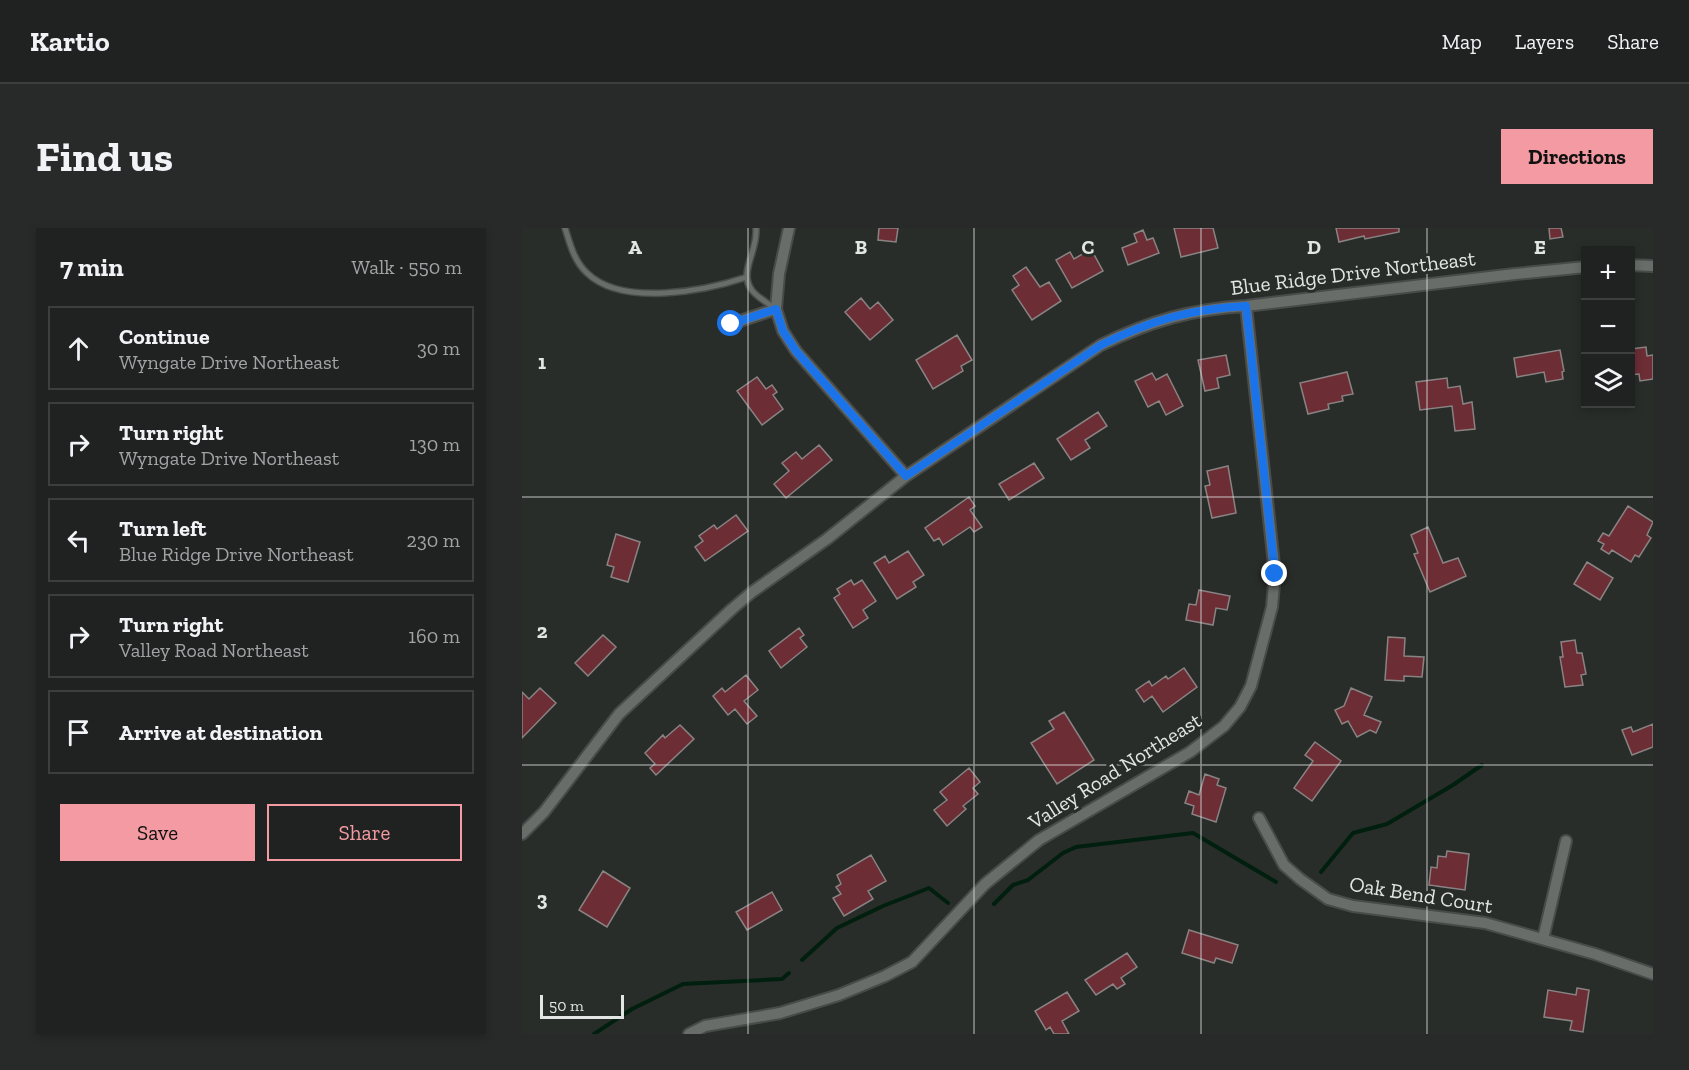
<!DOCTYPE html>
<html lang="en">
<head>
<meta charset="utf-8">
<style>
  :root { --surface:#1f2220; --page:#272a29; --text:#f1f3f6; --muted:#a1a4a5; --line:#3c3f3e; --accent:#f49aa2 }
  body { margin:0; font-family:"Zilla Slab",serif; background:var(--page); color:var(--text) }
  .controls { position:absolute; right:18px; top:18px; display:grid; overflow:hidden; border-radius:0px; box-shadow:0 3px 9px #0003 }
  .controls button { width:54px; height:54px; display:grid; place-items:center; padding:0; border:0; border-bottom:2px solid var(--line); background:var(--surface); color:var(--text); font:30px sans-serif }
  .scale { position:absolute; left:18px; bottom:15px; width:84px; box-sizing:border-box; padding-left:6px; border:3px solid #e2e5e3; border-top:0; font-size:16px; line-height:21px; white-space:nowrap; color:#e2e5e3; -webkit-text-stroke:4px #292d2a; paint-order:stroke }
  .stop { position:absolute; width:18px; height:18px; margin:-14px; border:4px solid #1a73e8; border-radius:50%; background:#fff }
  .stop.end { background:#1a73e8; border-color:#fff; box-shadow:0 2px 6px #0008 }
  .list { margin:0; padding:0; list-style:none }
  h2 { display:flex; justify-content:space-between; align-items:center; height:78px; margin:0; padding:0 24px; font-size:26px }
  h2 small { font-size:20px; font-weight:400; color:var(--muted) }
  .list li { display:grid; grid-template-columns:39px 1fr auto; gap:18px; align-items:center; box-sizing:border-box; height:84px; margin:0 12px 12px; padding:0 12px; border:2px solid var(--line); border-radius:0px }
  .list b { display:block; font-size:22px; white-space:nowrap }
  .list p { margin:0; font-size:20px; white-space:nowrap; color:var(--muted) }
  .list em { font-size:20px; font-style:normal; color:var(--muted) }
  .actions { display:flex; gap:12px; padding:18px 24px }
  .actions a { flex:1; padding:14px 0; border:2px solid var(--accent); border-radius:0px; text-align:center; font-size:21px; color:var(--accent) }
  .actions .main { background:var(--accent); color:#111 }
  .icon { flex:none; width:33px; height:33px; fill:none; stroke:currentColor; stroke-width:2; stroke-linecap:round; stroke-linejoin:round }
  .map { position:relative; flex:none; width:1131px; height:806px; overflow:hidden; border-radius:0px }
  header { display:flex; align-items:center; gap:36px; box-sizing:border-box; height:84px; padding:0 30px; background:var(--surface); border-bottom:2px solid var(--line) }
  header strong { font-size:28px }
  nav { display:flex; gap:33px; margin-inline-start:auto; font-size:21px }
  .intro { display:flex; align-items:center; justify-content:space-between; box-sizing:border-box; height:144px; padding:0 36px }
  h1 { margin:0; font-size:42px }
  .button { padding:15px 27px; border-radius:0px; background:var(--accent); color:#111; font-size:21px; font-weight:700 }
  main { display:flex; gap:36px; padding:0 36px }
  aside { flex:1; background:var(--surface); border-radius:0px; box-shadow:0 3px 9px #0003 }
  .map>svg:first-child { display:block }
</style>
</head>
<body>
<header>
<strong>Kartio</strong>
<nav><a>Map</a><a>Layers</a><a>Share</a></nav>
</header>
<div class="intro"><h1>Find us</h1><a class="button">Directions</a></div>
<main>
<aside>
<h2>7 min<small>Walk · 550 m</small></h2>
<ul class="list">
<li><svg class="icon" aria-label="ahead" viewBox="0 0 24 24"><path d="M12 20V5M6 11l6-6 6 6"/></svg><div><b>Continue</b><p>Wyngate Drive Northeast</p></div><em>30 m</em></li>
<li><svg class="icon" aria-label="right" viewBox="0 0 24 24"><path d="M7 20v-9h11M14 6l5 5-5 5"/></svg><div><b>Turn right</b><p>Wyngate Drive Northeast</p></div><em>130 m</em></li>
<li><svg class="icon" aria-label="left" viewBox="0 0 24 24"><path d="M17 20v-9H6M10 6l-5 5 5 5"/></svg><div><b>Turn left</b><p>Blue Ridge Drive Northeast</p></div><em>230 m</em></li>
<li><svg class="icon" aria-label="right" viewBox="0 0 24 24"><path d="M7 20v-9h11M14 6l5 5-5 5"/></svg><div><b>Turn right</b><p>Valley Road Northeast</p></div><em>160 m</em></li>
<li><svg class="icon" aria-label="arrive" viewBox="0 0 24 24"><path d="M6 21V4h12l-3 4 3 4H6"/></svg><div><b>Arrive at destination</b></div></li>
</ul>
<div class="actions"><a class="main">Save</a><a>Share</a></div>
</aside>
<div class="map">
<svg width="1131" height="806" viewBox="0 0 1131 806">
  <rect width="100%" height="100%" fill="#292d2a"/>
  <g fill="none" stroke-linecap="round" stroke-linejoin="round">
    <path stroke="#001f0e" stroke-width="4" d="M 799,644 L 831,605 L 865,596 L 931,557 L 960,537
      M 472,676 L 491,657 L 506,652 L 541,625 L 554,619 L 671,605 L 754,654
      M 280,732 L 315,700 L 361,678 L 407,660 L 426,675
      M 72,806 L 110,781 L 161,756 L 260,751 L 267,745"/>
  </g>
  <path fill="#6c2d35" stroke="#898383" stroke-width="1.5" d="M 357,0 L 376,0 L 374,14 L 356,12 Z
    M 652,0 L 691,0 L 696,20 L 659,29 Z
    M 814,0 L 877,0 L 877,4 L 843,11 L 842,8 L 817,14 Z
    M 1027,0 L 1039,0 L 1041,9 L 1028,11 Z
    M 621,2 L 625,12 L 631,10 L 637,25 L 606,37 L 600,20 L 615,14 L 612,6 Z
    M 569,21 L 581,43 L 550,60 L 534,32 L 548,24 L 552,31 Z
    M 504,39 L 518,59 L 527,54 L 539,73 L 510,92 L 490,62 L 497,57 L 491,48 Z
    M 339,70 L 348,81 L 356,74 L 371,92 L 348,112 L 323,84 Z
    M 435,107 L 450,132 L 439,138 L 441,143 L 411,161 L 394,132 Z
    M 1124,119 L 1125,128 L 1131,127 L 1131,151 L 1118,153 L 1117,146 L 1108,147 L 1109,121 Z
    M 1038,122 L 1042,143 L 1040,144 L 1041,151 L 1024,154 L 1022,144 L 995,149 L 992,130 Z
    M 704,127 L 708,147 L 695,150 L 697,160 L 683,163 L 676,132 Z
    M 825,144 L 831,166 L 820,168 L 821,173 L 806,176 L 807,181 L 786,186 L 778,155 Z
    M 630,145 L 634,152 L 645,146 L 661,178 L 644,187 L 637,173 L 626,179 L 613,153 Z
    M 235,149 L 244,161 L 250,157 L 255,164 L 251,167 L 261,181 L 240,197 L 215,163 Z
    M 925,150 L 926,160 L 938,158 L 941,176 L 950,174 L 953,201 L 933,203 L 930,178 L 898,182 L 894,154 Z
    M 576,184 L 585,198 L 563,212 L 568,220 L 549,232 L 535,211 Z
    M 297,217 L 310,232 L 264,270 L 252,256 L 267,243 L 260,235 L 274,224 L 280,231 Z
    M 512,235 L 522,250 L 487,272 L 477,256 Z
    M 706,238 L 714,285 L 690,290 L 683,258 L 688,257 L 685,243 Z
    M 447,269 L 453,278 L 448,282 L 460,299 L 452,304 L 448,299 L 421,317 L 417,310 L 412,313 L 403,300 Z
    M 1106,278 L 1131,294 L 1125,307 L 1129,310 L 1117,329 L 1113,327 L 1109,334 L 1090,322 L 1087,326 L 1079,321 L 1082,316 L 1076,313 L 1081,305 L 1087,308 Z
    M 214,287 L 226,303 L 183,333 L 173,319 L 181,313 L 177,308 L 192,297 L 195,301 Z
    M 906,299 L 921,335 L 936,330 L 944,348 L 908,364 L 892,326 L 896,325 L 889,307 Z
    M 94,306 L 118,314 L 106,354 L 89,349 L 92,339 L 85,337 Z
    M 386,323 L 402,347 L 391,354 L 394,359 L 375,371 L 352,335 L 363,328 L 367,335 Z
    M 1065,334 L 1091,350 L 1078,372 L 1052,356 Z
    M 329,352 L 332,357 L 340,352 L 354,373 L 341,382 L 346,390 L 331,400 L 312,370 L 318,366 L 315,361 Z
    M 677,362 L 708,368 L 705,382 L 694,380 L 691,397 L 664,392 L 667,376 L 674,377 Z
    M 277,400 L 282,407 L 278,410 L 285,419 L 259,440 L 247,423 Z
    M 81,407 L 94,419 L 66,448 L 53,435 Z
    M 866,409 L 883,410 L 882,428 L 902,429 L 900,449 L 882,448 L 882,453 L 863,452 Z
    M 1053,412 L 1055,425 L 1060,425 L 1064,446 L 1059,447 L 1061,457 L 1043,459 L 1038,429 L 1041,429 L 1039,414 Z
    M 662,440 L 675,459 L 641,484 L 630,468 L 622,474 L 614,462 L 627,453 L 630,458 L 644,448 L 646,451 Z
    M 224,447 L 236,462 L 222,473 L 235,488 L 225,496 L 213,481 L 206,487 L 191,468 L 200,460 L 203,464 Z
    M 18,460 L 34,475 L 0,510 L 0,464 L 7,471 Z
    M 829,460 L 850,469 L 842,487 L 859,494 L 854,505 L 848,502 L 835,509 L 826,493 L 820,496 L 813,482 L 822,478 Z
    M 542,484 L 572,532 L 535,556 L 509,515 L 532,501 L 527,493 Z
    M 1131,496 L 1131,519 L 1110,527 L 1100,502 L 1109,499 L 1111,504 Z
    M 158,497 L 172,511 L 134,547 L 128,540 L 133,536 L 123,525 L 141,507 L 143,510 Z
    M 793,514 L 819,533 L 790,573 L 772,560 L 791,533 L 783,527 Z
    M 447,540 L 458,554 L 451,560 L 456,566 L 441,578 L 444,581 L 425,598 L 412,582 L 425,572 L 418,564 Z
    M 683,546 L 697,551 L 695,557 L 704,560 L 694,594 L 670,586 L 672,578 L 663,575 L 667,563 L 677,567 Z
    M 925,623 L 947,626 L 943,662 L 907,657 L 909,639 L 915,640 L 916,628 L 924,629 Z
    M 349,627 L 364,653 L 346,663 L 351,671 L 322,688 L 311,670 L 319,666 L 314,659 L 319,656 L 315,647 Z
    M 81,643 L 108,660 L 85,699 L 57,682 Z
    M 250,664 L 260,682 L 225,702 L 214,684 Z
    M 667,702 L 716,717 L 710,735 L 694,730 L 692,735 L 660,725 Z
    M 605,725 L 615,739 L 599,750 L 603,756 L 595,761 L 591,756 L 574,767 L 563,752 Z
    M 1055,760 L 1067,762 L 1061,804 L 1048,802 L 1050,793 L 1022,789 L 1026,762 L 1054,767 Z
    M 545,764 L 557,783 L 540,793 L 547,806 L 532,806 L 528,799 L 524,802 L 513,783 Z"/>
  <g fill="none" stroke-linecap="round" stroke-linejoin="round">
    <defs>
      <path id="lane" d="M 43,0 C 48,16 52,33 65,45 C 100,79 183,63 225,49
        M 234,0 C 236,23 217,43 229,61 C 234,69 245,74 252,80"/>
      <path id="street" d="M 1108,37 L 1131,38
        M 254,81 L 257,46 L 267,0
        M 209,96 L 254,81 L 261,103 L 274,123 L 384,248
        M 737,590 L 762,637 L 778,651 L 806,671 L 831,678 L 963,695 L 1073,726 L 1131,746
        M 0,606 L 22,584 L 97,486 L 210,381 L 230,364 L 305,311 L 384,248 L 579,117 C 628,93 670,81 724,78 L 993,46 L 1064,39
        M 1021,711 L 1044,613
        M 167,806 L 183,798 L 258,785 L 317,767 L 363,748 L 390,734 L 463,656 L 517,612 L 668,524 L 702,498 L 718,479 L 729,458 L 750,379 L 753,346 L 724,78"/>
    </defs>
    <use href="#lane" stroke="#474b49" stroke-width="8"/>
    <use href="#street" stroke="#474b49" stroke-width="14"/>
    <use href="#lane" stroke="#686d6a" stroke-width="5"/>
    <use href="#street" stroke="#686d6a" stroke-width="10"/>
  </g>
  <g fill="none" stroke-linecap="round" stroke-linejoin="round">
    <path stroke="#1a73e8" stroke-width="8" d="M 209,96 L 254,81 L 261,103 L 274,123 L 384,248 L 579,117 C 629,92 669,81 724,78 L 753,346"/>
  </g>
  <path fill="none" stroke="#e2e5e3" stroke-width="1.5" stroke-opacity="0.55" d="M 226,0 L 226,806M 452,0 L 452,806M 679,0 L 679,806M 905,0 L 905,806M 0,269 L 1131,269M 0,537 L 1131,537"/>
  <g text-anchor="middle" stroke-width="6" stroke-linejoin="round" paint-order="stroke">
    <g font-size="21" fill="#e2e5e3" stroke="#292d2a">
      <text transform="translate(831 45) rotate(-7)" y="7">Blue Ridge Drive Northeast</text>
      <text transform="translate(593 543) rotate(-32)" y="7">Valley Road Northeast</text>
      <text transform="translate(899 667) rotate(9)" y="7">Oak Bend Court</text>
    </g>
  </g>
  <g font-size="20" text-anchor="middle" font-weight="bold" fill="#e2e5e3" stroke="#292d2a" stroke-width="6" stroke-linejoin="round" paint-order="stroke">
    <text x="113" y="26">A</text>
    <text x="339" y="26">B</text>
    <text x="566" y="26">C</text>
    <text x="792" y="26">D</text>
    <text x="1018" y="26">E</text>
    <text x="20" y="141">1</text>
    <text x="20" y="410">2</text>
    <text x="20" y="678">3</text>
  </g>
</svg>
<div class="controls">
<button>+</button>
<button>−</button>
<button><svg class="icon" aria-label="layers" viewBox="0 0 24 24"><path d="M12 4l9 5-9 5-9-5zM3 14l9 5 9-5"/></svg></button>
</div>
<div class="scale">50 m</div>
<div class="stop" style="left:209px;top:96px"></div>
<div class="stop end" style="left:753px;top:346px"></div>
</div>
</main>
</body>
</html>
